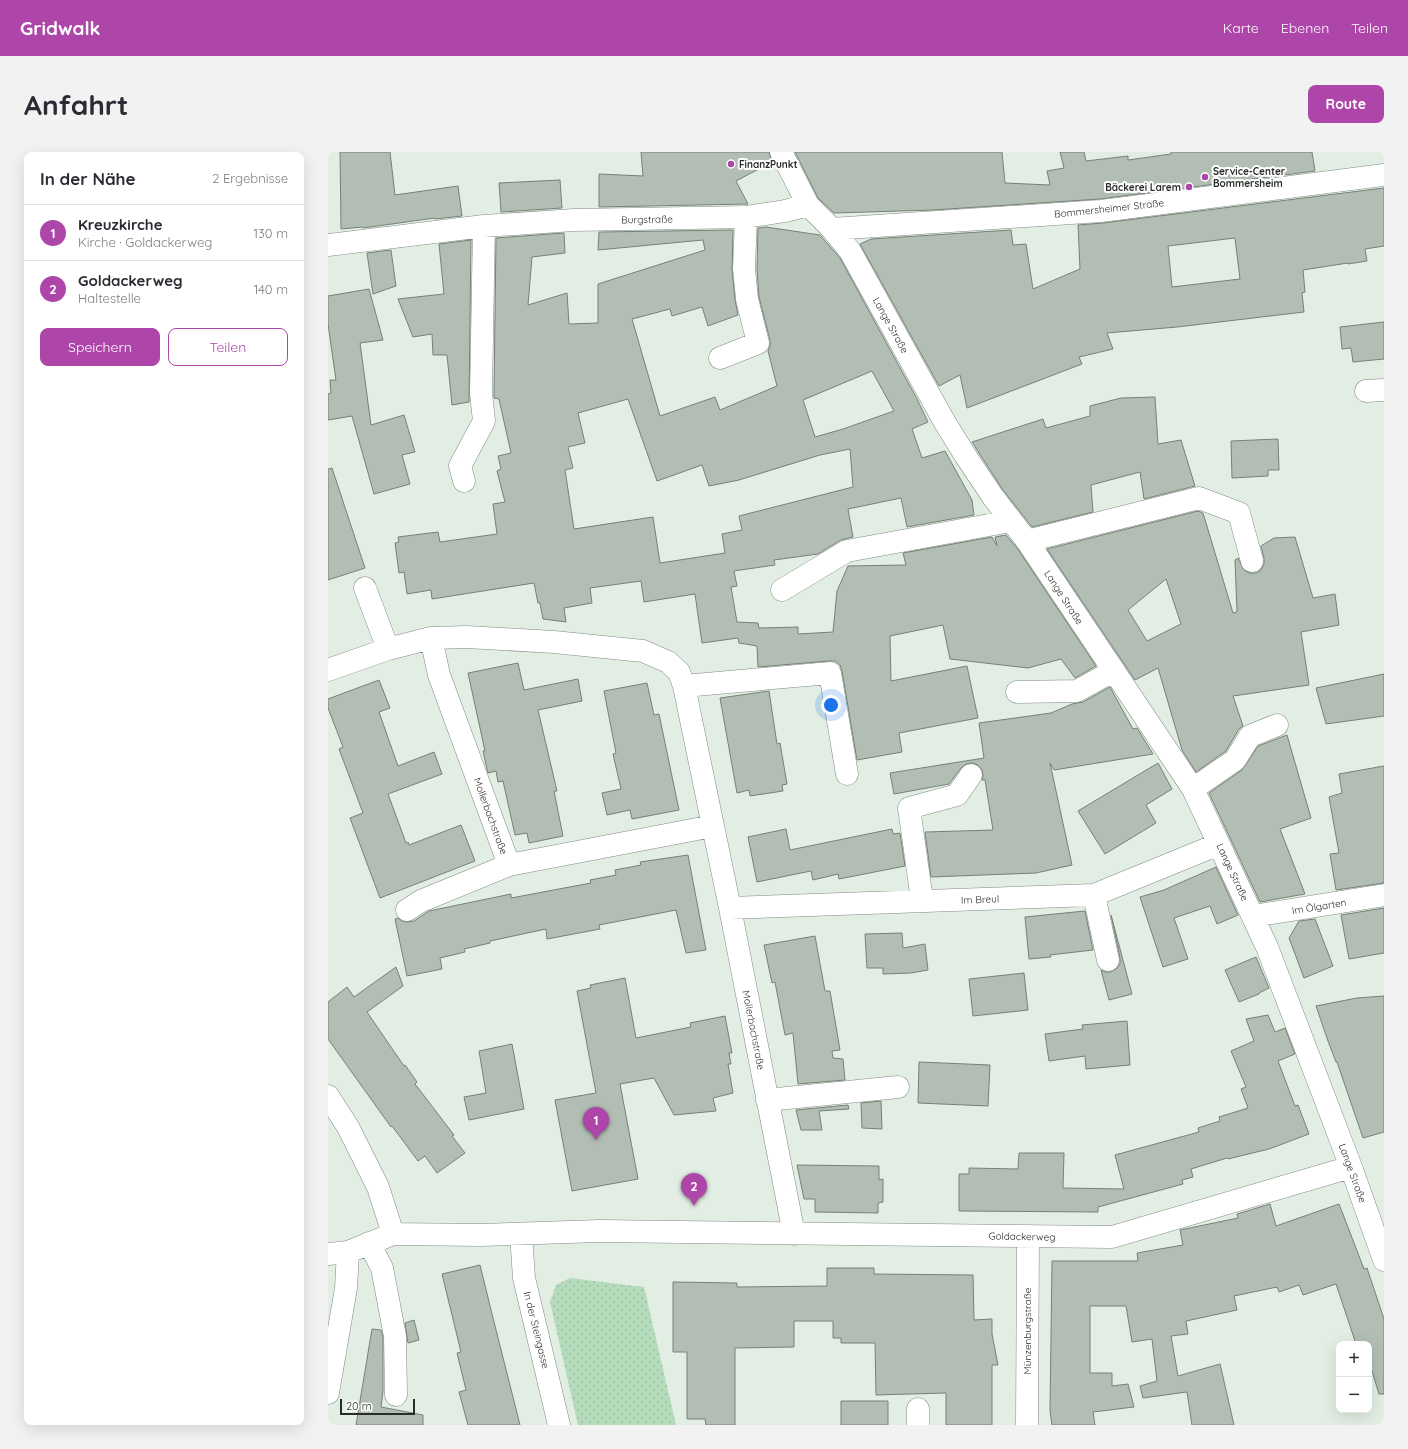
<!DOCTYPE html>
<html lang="de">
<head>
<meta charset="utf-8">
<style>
  :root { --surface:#fff; --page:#f2f2f3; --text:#2b2b33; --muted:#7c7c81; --line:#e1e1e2; --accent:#ae46a9 }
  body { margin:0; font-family:Quicksand,sans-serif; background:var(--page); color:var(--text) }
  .controls { position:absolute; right:12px; bottom:12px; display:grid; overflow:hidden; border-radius:8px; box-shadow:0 4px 16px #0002 }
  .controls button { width:36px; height:36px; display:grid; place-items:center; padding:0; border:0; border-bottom:1px solid var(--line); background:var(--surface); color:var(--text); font:20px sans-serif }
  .scale { position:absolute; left:12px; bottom:10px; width:75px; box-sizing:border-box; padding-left:4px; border:2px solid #282d29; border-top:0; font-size:11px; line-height:14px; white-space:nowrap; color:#282d29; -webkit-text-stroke:3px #fff; paint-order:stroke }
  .you { position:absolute; left:503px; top:553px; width:14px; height:14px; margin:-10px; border:3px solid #fff; border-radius:50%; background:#1a73e8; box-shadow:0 0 0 6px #1a73e833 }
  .badge { display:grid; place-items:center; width:26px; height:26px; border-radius:50%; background:var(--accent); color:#fff; font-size:13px; font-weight:700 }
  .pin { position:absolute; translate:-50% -33px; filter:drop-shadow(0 1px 2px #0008) }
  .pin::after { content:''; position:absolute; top:21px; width:14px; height:12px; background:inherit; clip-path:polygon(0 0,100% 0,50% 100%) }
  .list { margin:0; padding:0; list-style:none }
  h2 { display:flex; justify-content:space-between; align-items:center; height:52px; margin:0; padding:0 16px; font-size:17px }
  h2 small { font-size:13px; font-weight:400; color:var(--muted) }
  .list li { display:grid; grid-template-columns:26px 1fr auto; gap:12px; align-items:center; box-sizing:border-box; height:56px; padding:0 16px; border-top:1px solid var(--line) }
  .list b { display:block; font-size:15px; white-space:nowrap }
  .list p { margin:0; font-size:13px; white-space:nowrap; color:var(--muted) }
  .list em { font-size:13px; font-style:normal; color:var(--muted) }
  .actions { display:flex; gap:8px; padding:12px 16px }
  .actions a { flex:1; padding:9px 0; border:1px solid var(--accent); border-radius:8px; text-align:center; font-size:14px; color:var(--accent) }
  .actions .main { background:var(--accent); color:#fff }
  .map { position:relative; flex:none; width:1056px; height:1273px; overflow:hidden; border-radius:8px }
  header { display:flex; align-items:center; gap:24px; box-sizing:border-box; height:56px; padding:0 20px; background:var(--accent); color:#fff }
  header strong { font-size:19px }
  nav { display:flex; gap:22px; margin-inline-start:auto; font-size:14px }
  .intro { display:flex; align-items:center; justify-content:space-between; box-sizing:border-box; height:96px; padding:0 24px }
  h1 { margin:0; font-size:28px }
  .button { padding:10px 18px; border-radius:8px; background:var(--accent); color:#fff; font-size:14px; font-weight:700 }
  main { display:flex; gap:24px; padding:0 24px }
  aside { flex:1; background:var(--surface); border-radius:8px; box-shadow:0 4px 16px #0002 }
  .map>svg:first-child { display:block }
</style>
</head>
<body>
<header>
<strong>Gridwalk</strong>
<nav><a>Karte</a><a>Ebenen</a><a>Teilen</a></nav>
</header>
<div class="intro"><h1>Anfahrt</h1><a class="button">Route</a></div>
<main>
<aside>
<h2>In der Nähe<small>2 Ergebnisse</small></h2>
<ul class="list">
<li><span class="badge">1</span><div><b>Kreuzkirche</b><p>Kirche · Goldackerweg</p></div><em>130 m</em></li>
<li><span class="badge">2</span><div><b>Goldackerweg</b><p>Haltestelle</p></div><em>140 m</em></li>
</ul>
<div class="actions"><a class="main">Speichern</a><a>Teilen</a></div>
</aside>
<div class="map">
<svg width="1056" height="1273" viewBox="0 0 1056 1273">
  <defs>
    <pattern id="park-dots" width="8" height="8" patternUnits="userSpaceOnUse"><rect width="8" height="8" fill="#b4dbba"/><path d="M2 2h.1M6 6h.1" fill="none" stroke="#9bbca0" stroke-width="1.8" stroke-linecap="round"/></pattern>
  </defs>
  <rect width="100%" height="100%" fill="#e2eee4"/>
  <path fill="url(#park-dots)" d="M 242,1126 L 316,1135 L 348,1273 L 250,1273 L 222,1150 L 228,1133 Z"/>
  <path fill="#b2bdb4" stroke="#768077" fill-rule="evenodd" d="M 12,0 L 62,0 L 67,43 L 130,34 L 134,64 L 107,67 L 107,66 L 35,76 L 35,75 L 13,77 Z
    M 313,0 L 441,0 L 444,10 L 408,29 L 420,52 L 271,55 L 271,22 L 315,24 Z
    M 467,0 L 674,0 L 677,31 L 722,33 L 719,19 L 736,16 L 732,0 L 756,0 L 758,9 L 800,4 L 800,8 L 843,2 L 843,0 L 984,0 L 987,19 L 772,47 L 605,58 L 506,61 L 490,46 Z
    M 232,28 L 234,56 L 173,60 L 171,31 Z
    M 1056,36 L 1056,94 L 1037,97 L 1039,109 L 1020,112 L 1020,111 L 975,118 L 977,140 L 974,141 L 976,160 L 849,175 L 779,181 L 785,197 L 751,205 L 754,212 L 639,256 L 632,223 L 611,234 L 532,92 L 543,87 L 683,78 L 685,93 L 698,92 L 705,137 L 752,117 L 750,73 L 775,71 ZM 907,86 L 912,127 L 844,135 L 840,94 Z
    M 438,75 L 492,83 L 512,106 L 589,247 L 600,270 L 584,277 L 594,306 L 617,299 L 644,348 L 646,363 L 579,375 L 573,346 L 520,357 L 525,385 L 513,388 L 490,402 L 446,408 L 447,413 L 406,419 L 409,434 L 403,435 L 409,470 L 430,471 L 431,476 L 470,475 L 470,482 L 505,480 L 509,439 L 520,414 L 578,413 L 575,401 L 664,385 L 669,394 L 667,385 L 678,383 L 689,396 L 768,514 L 747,526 L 733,507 L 700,516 L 622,507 L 615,473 L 562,484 L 563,529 L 639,514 L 650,566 L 571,581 L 574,600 L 529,608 L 514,519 L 512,513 L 507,509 L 501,509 L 430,515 L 429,494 L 411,491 L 410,486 L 374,491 L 367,442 L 316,450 L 313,429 L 262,436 L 264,451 L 236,456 L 238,470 L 215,467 L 212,451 L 210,451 L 206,431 L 104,447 L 103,438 L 79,442 L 76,420 L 71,421 L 67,391 L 71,390 L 70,385 L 110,380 L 112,390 L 169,382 L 165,352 L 177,350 L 169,319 L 173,317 L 170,304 L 183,301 L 171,247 L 166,246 L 166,240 L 168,86 L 236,81 L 237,101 L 204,105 L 200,153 L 239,141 L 241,172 L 270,171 L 270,132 L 377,98 L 375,88 L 270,98 L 271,80 L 405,78 L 404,118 L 407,148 L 410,163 L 380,174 L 374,155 L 344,164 L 342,157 L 304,167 L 332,264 L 387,245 L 392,258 L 449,234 L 440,199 L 442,194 L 442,188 L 431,145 L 429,117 L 430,76 ZM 544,219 L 566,259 L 515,277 L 487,285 L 475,248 ZM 300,247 L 329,329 L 374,313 L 381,334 L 411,328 L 492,303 L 522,297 L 525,335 L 411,364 L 414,378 L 394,382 L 397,401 L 332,411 L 325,365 L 246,377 L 237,318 L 245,316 L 240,295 L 257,291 L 250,261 Z
    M 143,88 L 141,250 L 124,253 L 119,203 L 105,203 L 104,182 L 85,185 L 70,147 L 116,142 L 111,92 Z
    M 63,98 L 68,134 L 45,142 L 39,101 Z
    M 41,137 L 55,188 L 32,191 L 43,273 L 76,263 L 87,300 L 74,303 L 82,332 L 46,342 L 24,264 L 0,268 L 0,242 L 3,241 L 2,228 L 8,228 L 0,172 L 0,144 Z
    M 1056,170 L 1056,207 L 1025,210 L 1023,196 L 1014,197 L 1012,175 Z
    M 827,245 L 830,292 L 853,288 L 867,334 L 816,347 L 812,320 L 763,333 L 765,360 L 704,375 L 675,338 L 644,290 L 715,267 L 718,276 L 762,264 L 762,254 L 793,246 Z
    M 950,287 L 951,318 L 940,318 L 940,324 L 904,326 L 903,289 Z
    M 4,316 L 37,416 L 0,428 L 0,317 Z
    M 870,359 L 875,361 L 905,461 L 909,460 L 907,408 L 910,406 L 916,418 L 921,421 L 928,421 L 933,418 L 936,412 L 936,406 L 933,394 L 946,386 L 967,385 L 985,446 L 1007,442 L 1011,473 L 973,480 L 981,533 L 905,544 L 915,574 L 911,577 L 898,599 L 868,620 L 854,598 L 830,516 L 807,528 L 719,397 ZM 838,427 L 853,472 L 819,489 L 800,458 Z
    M 190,511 L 196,538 L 250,527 L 254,549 L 210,558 L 229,639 L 226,639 L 235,684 L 201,691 L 199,681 L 187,683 L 175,629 L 170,630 L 168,619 L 160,621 L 159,617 L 155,599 L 157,599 L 140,521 Z
    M 1056,522 L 1056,564 L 998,572 L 988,536 Z
    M 51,528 L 62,556 L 51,560 L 70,614 L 106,600 L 114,622 L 60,642 L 78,691 L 80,690 L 81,693 L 133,673 L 147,709 L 52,746 L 22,666 L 35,661 L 11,597 L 15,595 L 0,556 L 0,547 Z
    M 319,531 L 326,563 L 331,562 L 351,658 L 304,667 L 302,658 L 279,663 L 274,641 L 293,637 L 285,602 L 288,601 L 276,539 Z
    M 782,535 L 805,577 L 809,576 L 825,602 L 726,618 L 722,611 L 744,713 L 708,721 L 603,725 L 597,680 L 665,678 L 657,628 L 654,628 L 655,624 L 654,618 L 650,613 L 644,611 L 638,612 L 633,616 L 621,632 L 566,642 L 562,621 L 656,606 L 651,571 L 723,561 L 744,552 L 755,550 Z
    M 441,539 L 449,592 L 452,591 L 459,632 L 454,633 L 455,639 L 422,644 L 421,638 L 409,641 L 392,546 Z
    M 959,583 L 983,666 L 952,677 L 977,742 L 932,750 L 881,641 L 914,618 L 930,594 Z
    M 830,611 L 844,637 L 818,653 L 828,671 L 777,702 L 750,659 Z
    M 1056,614 L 1056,731 L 1008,738 L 1002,702 L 1011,701 L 1001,645 L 1014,641 L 1011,622 Z
    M 458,677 L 462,698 L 564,677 L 565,682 L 572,681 L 577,714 L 511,727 L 510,722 L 485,728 L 483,719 L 429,730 L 420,685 Z
    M 360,703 L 378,798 L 358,801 L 348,758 L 271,773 L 272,777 L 219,787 L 218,777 L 162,789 L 162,791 L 136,797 L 137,800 L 112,806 L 114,817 L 79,824 L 67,767 L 70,766 L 74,769 L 80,770 L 86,769 L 101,759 L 183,742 L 183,746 L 263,731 L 262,728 L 288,723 L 287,718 L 313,713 L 312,710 Z
    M 888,715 L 910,763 L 889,772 L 882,754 L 846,766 L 860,807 L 835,815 L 812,745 L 836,738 Z
    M 1056,756 L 1056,801 L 1021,807 L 1013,763 Z
    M 757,759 L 765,798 L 722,803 L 723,805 L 701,807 L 697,765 Z
    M 783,763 L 804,842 L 781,848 L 773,818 L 777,820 L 782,820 L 788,817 L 792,812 L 792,806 Z
    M 987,767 L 1005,814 L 976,826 L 961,786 L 971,769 Z
    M 574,781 L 575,796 L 597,792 L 600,818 L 583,821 L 555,822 L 555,816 L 539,816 L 537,782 Z
    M 487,784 L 497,839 L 502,839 L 512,898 L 504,899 L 505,906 L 515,907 L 517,928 L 470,932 L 465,881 L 457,883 L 447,830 L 444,831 L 436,793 Z
    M 928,805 L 941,836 L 931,841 L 931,842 L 911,850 L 897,818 Z
    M 68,815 L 75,834 L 39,860 L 76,914 L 77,913 L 89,930 L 87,932 L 126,983 L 124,984 L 137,1001 L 109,1021 L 97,1004 L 90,1009 L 64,974 L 63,975 L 0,887 L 0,850 L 19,835 L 26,845 Z
    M 696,821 L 700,858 L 645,864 L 641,827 Z
    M 297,826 L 308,886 L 363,875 L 362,871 L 397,864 L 404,901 L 401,901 L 403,912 L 400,912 L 405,941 L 385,946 L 388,959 L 346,963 L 326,926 L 292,932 L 310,1027 L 244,1039 L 227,948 L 268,941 L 249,839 L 263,836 L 262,833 Z
    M 1056,844 L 1056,980 L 1035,986 L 1009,910 L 1008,910 L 1000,889 L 988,854 L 1029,846 Z
    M 940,863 L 947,880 L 957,876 L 967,902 L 950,909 L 967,954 L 970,953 L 981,982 L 941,997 L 900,1007 L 899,1006 L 863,1017 L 865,1025 L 854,1028 L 855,1032 L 770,1055 L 770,1060 L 631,1059 L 631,1022 L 641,1022 L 641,1016 L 690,1017 L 691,1001 L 736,1001 L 735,1036 L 796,1037 L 787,1003 L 871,980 L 870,976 L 892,969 L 891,965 L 920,956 L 913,937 L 918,935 L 903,899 L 926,889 L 918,867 Z
    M 799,869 L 802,913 L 758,917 L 757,904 L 721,909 L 717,882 L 755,877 L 754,873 Z
    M 184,892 L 196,957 L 141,968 L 136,945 L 158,941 L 151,899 Z
    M 591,910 L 662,913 L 660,954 L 590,951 Z
    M 553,949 L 554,977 L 534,976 L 533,951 Z
    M 520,953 L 521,957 L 491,959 L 494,978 L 473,978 L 468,958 Z
    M 469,1013 L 551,1014 L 551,1028 L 555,1027 L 555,1050 L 550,1051 L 550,1061 L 487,1060 L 487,1047 L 476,1047 Z
    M 942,1052 L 948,1074 L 1011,1052 L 1036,1117 L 1039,1116 L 1056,1167 L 1056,1242 L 1051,1242 L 1041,1209 L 1041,1192 L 1028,1192 L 1008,1132 L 975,1143 L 971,1133 L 951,1140 L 949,1135 L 906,1144 L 909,1158 L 858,1169 L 860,1182 L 843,1184 L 850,1224 L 892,1212 L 906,1273 L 864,1273 L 859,1240 L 815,1246 L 812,1234 L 829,1229 L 824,1187 L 804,1190 L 798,1154 L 762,1154 L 762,1221 L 784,1221 L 784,1234 L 800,1232 L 806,1255 L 765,1260 L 767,1273 L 724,1273 L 722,1259 L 724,1109 L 810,1109 L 809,1101 L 855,1093 L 852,1078 L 910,1066 L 909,1062 Z
    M 152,1113 L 165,1166 L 192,1273 L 140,1273 L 131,1240 L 138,1238 L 129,1201 L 133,1200 L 114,1122 Z
    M 499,1116 L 546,1116 L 546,1122 L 645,1123 L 646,1168 L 664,1167 L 664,1182 L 670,1213 L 664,1213 L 664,1273 L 618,1273 L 618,1241 L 548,1243 L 547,1191 L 513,1191 L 513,1186 L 505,1186 L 505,1169 L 466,1169 L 466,1195 L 407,1196 L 407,1273 L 378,1273 L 377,1267 L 359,1267 L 359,1200 L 345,1200 L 345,1130 L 409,1131 L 409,1135 L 499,1134 Z
    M 86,1168 L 91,1188 L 80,1191 L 77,1171 Z
    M 44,1177 L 53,1178 L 55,1185 L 55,1239 L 53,1255 L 95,1263 L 95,1273 L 28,1273 Z
    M 513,1249 L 560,1249 L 560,1273 L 513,1273 Z"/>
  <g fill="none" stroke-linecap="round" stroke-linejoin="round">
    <defs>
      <path id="minor" d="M 453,0 L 480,53 L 504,77 L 522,99 L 616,269 L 637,303 L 665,345 L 699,389 L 865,637 L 939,795 L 1023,1015 L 1056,1108
        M 504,77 L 773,59 L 1056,23
        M 0,93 L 156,74 L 246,68 L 418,65 L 457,59 L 480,53
        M 392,206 L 430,191 L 419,147 L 416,117 L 418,65
        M 1038,239 L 1056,238
        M 136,329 L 132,314 L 156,269 L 153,241 L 156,74
        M 699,389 L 871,346 L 911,361 L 924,409
        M 37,436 L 60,497
        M 454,438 L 519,399 L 683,369
        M 103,486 L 111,523 L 181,713 L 385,674
        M 0,518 L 60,497 L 103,486 L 139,485 L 226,490 L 315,499 L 340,510 L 351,520 L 356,534 L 402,756 L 466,1082
        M 356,534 L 502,521 L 519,622
        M 689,540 L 749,539 L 785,519
        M 865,637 L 907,608 L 922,584 L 949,573
        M 766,743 L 780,808
        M 594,748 L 581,656 L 629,643 L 643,623
        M 402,756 L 766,743 L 891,692
        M 79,758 L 93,749 L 181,713
        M 925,764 L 1056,743
        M 0,944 L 20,975 L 50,1035 L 65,1082
        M 439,948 L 570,935
        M 193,1082 L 196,1126 L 231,1273
        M 41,1091 L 54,1116 L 67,1184 L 68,1243
        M 0,1102 L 20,1100 L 65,1082 L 154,1083 L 271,1079 L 784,1085 L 1023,1015
        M 0,1241 L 18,1136 L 20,1100
        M 590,1273 L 590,1257
        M 699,1273 L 700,1084"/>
    </defs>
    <use href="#minor" stroke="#818b82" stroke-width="23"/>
    <use href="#minor" stroke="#fff" stroke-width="22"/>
  </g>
  <g fill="#ae46a9" stroke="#fff" stroke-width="1.5">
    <circle cx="403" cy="12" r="4"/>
    <circle cx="877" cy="25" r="4"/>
    <circle cx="861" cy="35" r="4"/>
  </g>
  <g text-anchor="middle" stroke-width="4" stroke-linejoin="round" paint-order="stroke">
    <g font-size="10" font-weight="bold" fill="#282d29" stroke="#fff" text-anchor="start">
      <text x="411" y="16">FinanzPunkt</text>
      <text x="885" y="23">Service-Center<tspan x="885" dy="12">Bommersheim</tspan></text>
      <text x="853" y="39" text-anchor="end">Bäckerei Larem</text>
    </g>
    <g font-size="10" fill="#282d29" stroke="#fff">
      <text transform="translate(781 56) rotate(-6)" y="4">Bommersheimer Straße</text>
      <text transform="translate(319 67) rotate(-1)" y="4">Burgstraße</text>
      <text transform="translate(563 173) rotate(61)" y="4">Lange Straße</text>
      <text transform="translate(736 445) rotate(57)" y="4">Lange Straße</text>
      <text transform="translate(163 664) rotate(70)" y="4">Mollerbachstraße</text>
      <text transform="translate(905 720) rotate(65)" y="4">Lange Straße</text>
      <text transform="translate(652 747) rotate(-2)" y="4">Im Breul</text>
      <text transform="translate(991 754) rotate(-9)" y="4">Im Ölgarten</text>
      <text transform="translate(426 878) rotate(79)" y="4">Mollerbachstraße</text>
      <text transform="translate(1025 1021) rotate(70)" y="4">Lange Straße</text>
      <text transform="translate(694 1084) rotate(1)" y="4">Goldackerweg</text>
      <text transform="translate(209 1178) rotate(76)" y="4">In der Steingasse</text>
      <text transform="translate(699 1179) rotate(-90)" y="4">Münzenburgstraße</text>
    </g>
  </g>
</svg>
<div class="controls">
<button>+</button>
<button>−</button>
</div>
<div class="scale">20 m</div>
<div class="you"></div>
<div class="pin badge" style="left:268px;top:988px">1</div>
<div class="pin badge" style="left:366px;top:1054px">2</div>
</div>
</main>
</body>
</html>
